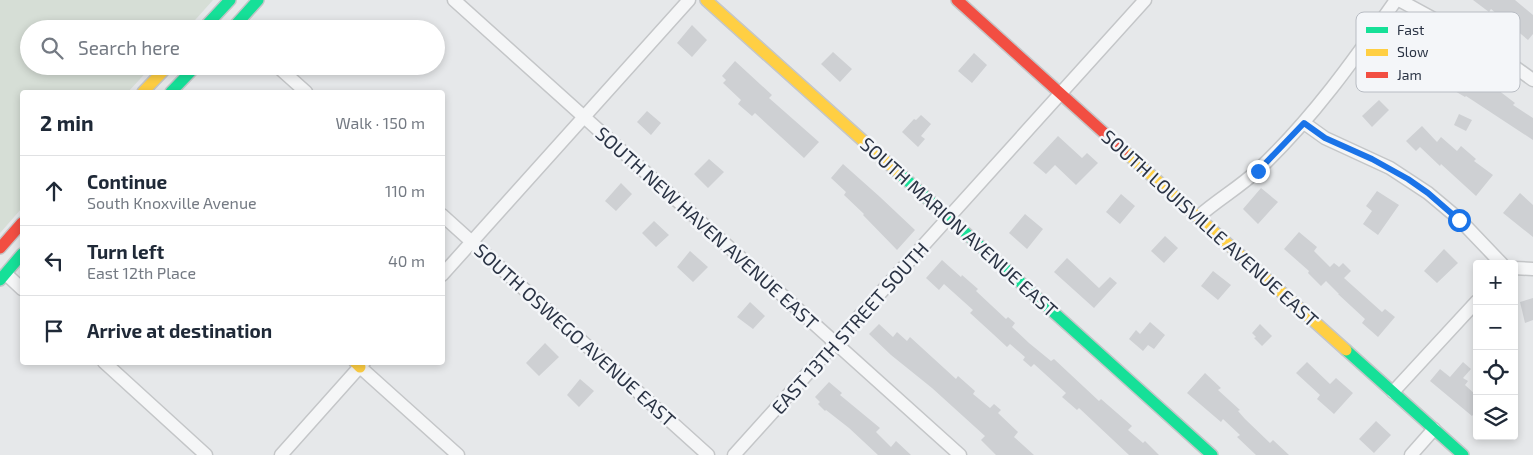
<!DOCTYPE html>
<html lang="en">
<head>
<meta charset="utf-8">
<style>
  :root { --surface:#fff; --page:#f6f6f7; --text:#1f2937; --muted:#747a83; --line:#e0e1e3 }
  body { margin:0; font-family:"Exo 2",sans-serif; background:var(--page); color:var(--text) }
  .controls { position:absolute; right:15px; bottom:15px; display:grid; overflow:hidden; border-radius:5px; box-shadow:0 2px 8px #0003 }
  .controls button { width:45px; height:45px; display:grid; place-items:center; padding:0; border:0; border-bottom:1px solid var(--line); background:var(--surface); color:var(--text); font:25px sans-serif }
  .stop { position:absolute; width:15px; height:15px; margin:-11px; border:4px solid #1a73e8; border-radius:50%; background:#fff }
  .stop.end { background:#1a73e8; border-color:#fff; box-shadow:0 1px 5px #0008 }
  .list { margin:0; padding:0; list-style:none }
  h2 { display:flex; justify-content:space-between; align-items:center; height:65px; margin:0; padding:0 20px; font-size:21px }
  h2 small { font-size:16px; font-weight:400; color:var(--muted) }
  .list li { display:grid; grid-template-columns:32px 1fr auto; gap:15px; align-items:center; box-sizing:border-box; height:70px; padding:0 20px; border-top:1px solid var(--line) }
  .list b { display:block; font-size:19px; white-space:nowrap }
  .list p { margin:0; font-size:16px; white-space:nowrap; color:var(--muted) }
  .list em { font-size:16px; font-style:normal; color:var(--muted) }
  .icon { flex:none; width:28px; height:28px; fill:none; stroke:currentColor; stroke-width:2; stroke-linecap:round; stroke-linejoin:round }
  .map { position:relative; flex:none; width:1533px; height:455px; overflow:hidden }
  .search { position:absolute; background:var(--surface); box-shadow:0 2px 8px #0003; left:20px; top:20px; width:425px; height:55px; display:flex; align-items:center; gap:12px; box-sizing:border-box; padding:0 18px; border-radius:28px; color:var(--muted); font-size:19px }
  .panel { position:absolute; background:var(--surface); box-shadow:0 2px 8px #0003; left:20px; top:90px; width:425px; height:275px; border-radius:5px }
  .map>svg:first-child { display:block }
</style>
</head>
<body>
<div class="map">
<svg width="1533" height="455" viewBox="0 0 1533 455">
  <rect width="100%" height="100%" fill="#e6e8ea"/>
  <path fill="#d6ded6" d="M 0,0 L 213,0 L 187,29 L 29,29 L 29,66 L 152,66 L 128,92 L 22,92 L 22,208 L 0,233 Z"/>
  <path fill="#ced0d3" d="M 1473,0 L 1515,0 L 1533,15 L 1533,34 L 1528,40 L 1491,9 L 1489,12 Z
    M 692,25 L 707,40 L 692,57 L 677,43 Z
    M 833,52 L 852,69 L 840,82 L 821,64 Z
    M 974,53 L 987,65 L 972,83 L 958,71 Z
    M 735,61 L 772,95 L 769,98 L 819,142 L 804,158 L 755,113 L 752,116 L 738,104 L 741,100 L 723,83 L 726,80 L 722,76 Z
    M 1459,68 L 1498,90 L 1515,103 L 1513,105 L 1533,118 L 1533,140 L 1466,96 L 1465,97 L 1448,87 Z
    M 1379,100 L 1389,110 L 1372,127 L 1362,116 Z
    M 647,111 L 661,123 L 651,135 L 637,122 Z
    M 1459,114 L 1472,120 L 1466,131 L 1454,125 Z
    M 921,115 L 931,124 L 921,136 L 925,139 L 918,147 L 902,132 L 914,119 L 916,120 Z
    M 1422,126 L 1437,142 L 1441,137 L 1457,151 L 1461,146 L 1476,159 L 1474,161 L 1493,175 L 1476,196 L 1441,164 L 1440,166 L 1420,147 L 1416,151 L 1406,141 Z
    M 1058,136 L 1082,158 L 1087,153 L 1098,163 L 1076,185 L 1055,165 L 1046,174 L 1033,163 Z
    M 709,159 L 724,172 L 708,188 L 694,174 Z
    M 843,164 L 880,197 L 915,230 L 897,250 L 863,215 L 864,214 L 844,195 L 846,192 L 831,178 Z
    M 621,183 L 632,194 L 616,211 L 605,201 Z
    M 1261,188 L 1278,202 L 1258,224 L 1243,209 Z
    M 1377,191 L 1399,205 L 1378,235 L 1363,224 L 1372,211 L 1366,206 Z
    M 1520,193 L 1533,205 L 1533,237 L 1503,213 Z
    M 1121,194 L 1135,206 L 1120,224 L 1106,212 Z
    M 1025,214 L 1043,229 L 1027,249 L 1009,233 Z
    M 654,221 L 669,235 L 656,247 L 642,233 Z
    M 1299,232 L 1317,247 L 1314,251 L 1330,267 L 1334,263 L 1339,267 L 1343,263 L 1351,271 L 1344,278 L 1382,312 L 1385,309 L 1395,317 L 1378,337 L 1362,323 L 1365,319 L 1338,294 L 1339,294 L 1326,281 L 1321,286 L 1308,273 L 1309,271 L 1284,249 Z
    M 1165,236 L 1178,248 L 1164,263 L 1151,251 Z
    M 1444,249 L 1458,263 L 1437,283 L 1424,271 Z
    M 690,251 L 708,267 L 693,282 L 677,267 Z
    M 1067,258 L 1099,288 L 1110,277 L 1117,283 L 1094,308 L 1054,272 Z
    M 942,260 L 961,277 L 962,275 L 978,289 L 976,291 L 1006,319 L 1008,317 L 1015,323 L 1012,327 L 1029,343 L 1051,361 L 1054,359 L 1099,401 L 1101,399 L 1132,426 L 1128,430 L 1143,443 L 1145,441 L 1159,455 L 1129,455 L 1079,408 L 1077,410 L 1062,397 L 1066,393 L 1034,364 L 1031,367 L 1023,360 L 1025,357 L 1010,344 L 1007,347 L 993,334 L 970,313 L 973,310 L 944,284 L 939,290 L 926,278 Z
    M 1213,271 L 1231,285 L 1218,300 L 1201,286 Z
    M 1533,298 L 1533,320 L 1525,323 L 1520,302 Z
    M 750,302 L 765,316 L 753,329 L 737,317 Z
    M 1150,322 L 1165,335 L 1154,349 L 1148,345 L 1143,351 L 1129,339 L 1136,330 L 1140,334 Z
    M 879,324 L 893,337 L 897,332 L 907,341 L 910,337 L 956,379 L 958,376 L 975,391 L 973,394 L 990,408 L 994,404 L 1001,410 L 998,413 L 1018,432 L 1014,437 L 1034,455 L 996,455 L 981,440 L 985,436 L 932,388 L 891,355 L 869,334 Z
    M 1260,324 L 1272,336 L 1262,346 L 1254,338 L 1256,337 L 1252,333 Z
    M 545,343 L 559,357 L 539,376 L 526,363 Z
    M 1307,362 L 1330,384 L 1336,378 L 1353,393 L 1334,414 L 1317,399 L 1320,395 L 1296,373 Z
    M 1463,362 L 1471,369 L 1463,378 L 1468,381 L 1465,385 L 1477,396 L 1477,410 L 1472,416 L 1430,381 L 1440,369 L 1450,377 Z
    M 1205,373 L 1221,388 L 1218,390 L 1240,410 L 1238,411 L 1245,419 L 1270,443 L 1273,440 L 1289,455 L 1256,455 L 1237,437 L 1240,435 L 1223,419 L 1221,422 L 1187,393 Z
    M 580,379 L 594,391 L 579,407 L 567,395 Z
    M 829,382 L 842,393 L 840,395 L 880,428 L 876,432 L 891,447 L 896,441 L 911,455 L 878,455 L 849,428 L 826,410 L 825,411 L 818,404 L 820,402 L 815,397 Z
    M 1376,421 L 1391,435 L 1374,453 L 1359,439 Z"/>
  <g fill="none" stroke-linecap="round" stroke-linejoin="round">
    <defs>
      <path id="street" d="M 454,0 L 960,455
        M 1399,0 L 1491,50 L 1533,80
        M 277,66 L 306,92
        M 1304,123 L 1325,138 L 1390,168 L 1428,193 L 1459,219 L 1502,264
        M 442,215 L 708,455
        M 1198,217 C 1217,200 1240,187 1258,170 C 1312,119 1354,60 1396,0
        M 1514,268 L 1533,269
        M 6,274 L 22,289
        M 442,275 L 689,0
        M 104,362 L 206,455
        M 360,367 L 458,455
        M 1393,392 L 1477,301
        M 281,455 L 364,362
        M 734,455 L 1145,0
        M 1411,455 L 1434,429"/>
      <path id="fast" d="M 203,29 L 230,0
        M 232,29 L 258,0
        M 171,92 L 196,66
        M 899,173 L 1212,455
        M 0,280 L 22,254
        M 1346,350 L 1463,455"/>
      <path id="slow" d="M 706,0 L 899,173
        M 143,92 L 168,66
        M 1123,150 L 1346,350
        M 355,362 L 360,367"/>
      <path id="jam" d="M 957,0 L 1123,150
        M 0,248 L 22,223"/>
    </defs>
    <use href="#street" stroke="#c4c6c8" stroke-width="15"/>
    <use href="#fast" stroke="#c4c6c8" stroke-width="14"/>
    <use href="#slow" stroke="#c4c6c8" stroke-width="14"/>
    <use href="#jam" stroke="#c4c6c8" stroke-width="14"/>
    <use href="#street" stroke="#f5f6f7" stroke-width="12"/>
    <use href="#fast" stroke="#16e098" stroke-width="11"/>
    <use href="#slow" stroke="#ffcf43" stroke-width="11"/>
    <use href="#jam" stroke="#f24e42" stroke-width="11"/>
  </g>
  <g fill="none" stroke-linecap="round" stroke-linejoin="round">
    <path stroke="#1a73e8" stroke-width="6" d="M 1258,171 L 1304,123 L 1325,138 L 1372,159 L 1408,179 L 1428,193 L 1459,220"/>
  </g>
  <g text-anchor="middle" stroke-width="5" stroke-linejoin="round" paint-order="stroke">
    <g font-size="19" fill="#2b3445" stroke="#f4f6f9">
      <text transform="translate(959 227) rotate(42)" y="7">SOUTH MARION AVENUE EAST</text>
      <text transform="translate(707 228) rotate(42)" y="7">SOUTH NEW HAVEN AVENUE EAST</text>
      <text transform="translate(1210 228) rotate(42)" y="7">SOUTH LOUISVILLE AVENUE EAST</text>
      <text transform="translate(850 328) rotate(-48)" y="7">EAST 13TH STREET SOUTH</text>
      <text transform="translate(575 335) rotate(42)" y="7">SOUTH OSWEGO AVENUE EAST</text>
    </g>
  </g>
  <rect x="1356" y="12" width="164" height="80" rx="8" fill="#f4f6f9" stroke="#b8bcc3" stroke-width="1"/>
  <rect x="1366" y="27" width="22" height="6" fill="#16e098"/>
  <rect x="1366" y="49" width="22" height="7" fill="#ffcf43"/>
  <rect x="1366" y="72" width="22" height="6" fill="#f24e42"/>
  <g font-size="14" fill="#2b3445">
    <text x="1397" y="35">Fast</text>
    <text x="1397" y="57">Slow</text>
    <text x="1397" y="80">Jam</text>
  </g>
</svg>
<div class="controls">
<button>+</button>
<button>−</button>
<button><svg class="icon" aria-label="locate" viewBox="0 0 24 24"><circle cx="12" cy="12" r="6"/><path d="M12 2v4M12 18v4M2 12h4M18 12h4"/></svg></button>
<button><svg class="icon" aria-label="layers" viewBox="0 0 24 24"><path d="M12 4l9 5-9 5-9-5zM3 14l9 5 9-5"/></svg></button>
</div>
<div class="stop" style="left:1459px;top:220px"></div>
<div class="stop end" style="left:1258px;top:171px"></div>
<div class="search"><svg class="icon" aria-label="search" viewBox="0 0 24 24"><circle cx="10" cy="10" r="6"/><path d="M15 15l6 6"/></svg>Search here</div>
<section class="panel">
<h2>2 min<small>Walk · 150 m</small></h2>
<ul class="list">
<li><svg class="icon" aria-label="ahead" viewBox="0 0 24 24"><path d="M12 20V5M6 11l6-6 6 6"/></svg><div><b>Continue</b><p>South Knoxville Avenue</p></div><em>110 m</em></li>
<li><svg class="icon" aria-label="left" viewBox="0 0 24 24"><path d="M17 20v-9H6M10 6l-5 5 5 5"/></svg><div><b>Turn left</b><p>East 12th Place</p></div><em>40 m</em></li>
<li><svg class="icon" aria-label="arrive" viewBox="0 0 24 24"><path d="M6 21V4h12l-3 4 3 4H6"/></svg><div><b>Arrive at destination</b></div></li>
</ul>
</section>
</div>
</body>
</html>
